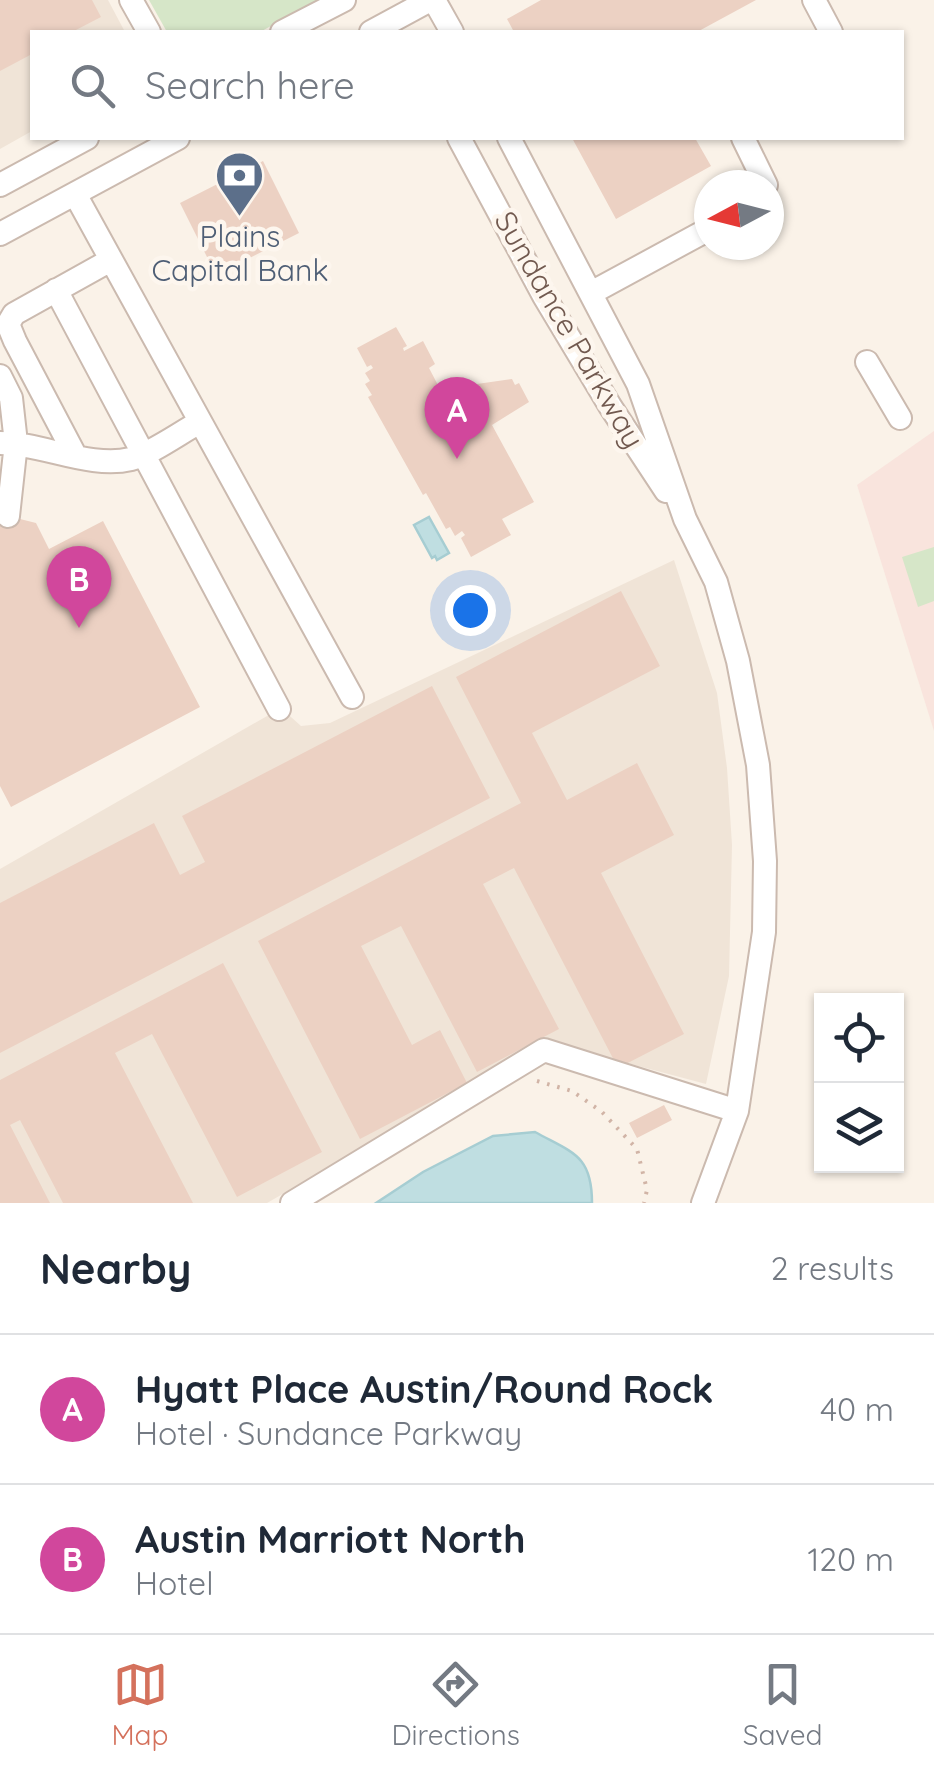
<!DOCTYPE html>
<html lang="en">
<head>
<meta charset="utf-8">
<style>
  :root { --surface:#fff; --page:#f6f6f7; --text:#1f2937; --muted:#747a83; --line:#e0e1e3; --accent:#d4715c }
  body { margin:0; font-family:Quicksand,sans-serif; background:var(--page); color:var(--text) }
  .controls { position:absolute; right:30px; bottom:30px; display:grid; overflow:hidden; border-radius:0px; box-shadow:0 2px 8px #0004 }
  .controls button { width:90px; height:90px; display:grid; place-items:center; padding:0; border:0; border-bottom:2px solid var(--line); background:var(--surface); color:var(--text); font:50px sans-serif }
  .compass { position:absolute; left:694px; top:170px; width:90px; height:90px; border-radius:50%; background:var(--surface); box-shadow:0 2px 8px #0004; rotate:263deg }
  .you { position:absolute; left:470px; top:610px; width:35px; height:35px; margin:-25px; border:8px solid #fff; border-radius:50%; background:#1a73e8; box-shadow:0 0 0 15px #1a73e833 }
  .badge { display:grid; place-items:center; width:65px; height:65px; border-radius:50%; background:var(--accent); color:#fff; font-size:32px; font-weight:700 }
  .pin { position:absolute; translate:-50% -82px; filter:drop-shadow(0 2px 5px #0008) }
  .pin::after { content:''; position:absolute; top:52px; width:35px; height:30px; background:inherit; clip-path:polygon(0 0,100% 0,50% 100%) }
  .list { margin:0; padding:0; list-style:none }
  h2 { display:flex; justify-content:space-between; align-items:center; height:130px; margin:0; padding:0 40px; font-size:42px }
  h2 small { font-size:32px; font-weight:400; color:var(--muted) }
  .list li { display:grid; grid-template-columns:65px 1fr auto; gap:30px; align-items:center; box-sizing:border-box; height:150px; padding:0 40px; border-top:2px solid var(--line) }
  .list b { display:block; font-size:38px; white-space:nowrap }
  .list p { margin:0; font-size:32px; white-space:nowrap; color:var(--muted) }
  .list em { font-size:32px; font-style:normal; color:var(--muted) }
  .icon { flex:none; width:55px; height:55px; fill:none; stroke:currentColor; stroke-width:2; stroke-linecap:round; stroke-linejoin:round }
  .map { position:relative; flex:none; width:934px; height:1203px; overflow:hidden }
  .search { position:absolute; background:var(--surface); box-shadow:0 2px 8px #0004; left:30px; right:30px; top:30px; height:110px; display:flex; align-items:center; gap:25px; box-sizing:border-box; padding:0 35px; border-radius:0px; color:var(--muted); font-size:38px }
  .sheet { height:430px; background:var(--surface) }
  nav { display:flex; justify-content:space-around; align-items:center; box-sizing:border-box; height:140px; border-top:2px solid var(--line); background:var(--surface); font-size:28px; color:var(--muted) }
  nav a { display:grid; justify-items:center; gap:5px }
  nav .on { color:var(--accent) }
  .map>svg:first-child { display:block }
</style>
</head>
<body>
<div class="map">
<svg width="934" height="1203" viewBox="0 0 934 1203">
  <rect width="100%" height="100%" fill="#faf2e8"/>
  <path fill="#f0e4d7" d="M 0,0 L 108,0 L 125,32 L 32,32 L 32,131 L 0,149 Z
    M 674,560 L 717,693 L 727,768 L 732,845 L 729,976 L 706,1084 L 552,1043 L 502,1068 L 267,1203 L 0,1203 L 0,869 L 281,708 L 301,726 L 330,723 Z"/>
  <path fill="#f9e4dd" d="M 934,431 L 934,731 L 857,485 Z"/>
  <path fill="#d6e6c8" d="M 149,0 L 318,0 L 260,32 L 167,32 Z
    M 934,547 L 934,601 L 918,607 L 902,557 Z"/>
  <path fill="#bfdee1" stroke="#a6cdd2" stroke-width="2.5" d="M 429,517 L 449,553 L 437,560 L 435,556 L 432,558 L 414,525 Z
    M 535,1132 C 573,1153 592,1155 592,1203 L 376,1203 L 423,1172 L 493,1136 Z"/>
  <path fill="#ecd1c3" d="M 0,0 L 92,0 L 101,17 L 72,32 L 32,32 L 32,54 L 0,71 Z
    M 541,0 L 756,0 L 697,32 L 514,32 L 507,19 Z
    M 572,138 L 695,138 L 711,166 L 616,219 Z
    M 263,161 L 299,233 L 216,275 L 180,203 Z
    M 396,327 L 407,346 L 403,348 L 404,351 L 423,341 L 435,364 L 429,368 L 440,389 L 443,388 L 457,413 L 466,403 L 463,401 L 477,384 L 512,379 L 515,385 L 519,383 L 529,402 L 492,425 L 534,502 L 502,519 L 511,535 L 471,557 L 461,538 L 465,535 L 462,531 L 455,536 L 450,527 L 446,529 L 426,493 L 423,495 L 368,397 L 372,395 L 365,384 L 370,381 L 365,373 L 373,368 L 371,365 L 367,367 L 357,348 Z
    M 0,514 L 36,523 L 49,549 L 103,521 L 200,707 L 11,807 L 0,786 Z
    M 621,591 L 660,666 L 532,733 L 567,800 L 637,763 L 674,835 L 601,873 L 684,1034 L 618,1068 L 514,868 L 483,884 L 559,1029 L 477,1072 L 401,926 L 361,946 L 412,1045 L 440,1030 L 467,1083 L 360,1139 L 258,941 L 521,803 L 456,677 Z
    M 432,686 L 490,798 L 0,1053 L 0,903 L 154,823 L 180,875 L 205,862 L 182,816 Z
    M 223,963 L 322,1152 L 237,1197 L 152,1034 L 115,1053 L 193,1203 L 63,1203 L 20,1120 L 10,1125 L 50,1203 L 0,1203 L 0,1080 Z
    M 664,1105 L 672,1120 L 637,1138 L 629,1123 Z"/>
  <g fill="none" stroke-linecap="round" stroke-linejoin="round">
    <defs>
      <path id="minor" d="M 131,0 L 149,32
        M 434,0 L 452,32
        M 814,0 L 831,32
        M 282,32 L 344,0
        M 371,32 L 430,0
        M 459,138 L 544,296 L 610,406 L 666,491
        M 509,138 L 638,384 L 685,519 L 716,582 L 738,661 L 758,765 L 765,861 L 764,932 L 737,1111 L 703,1203
        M 743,138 L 766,185
        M 0,185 L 87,138
        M 75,194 L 352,697
        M 0,234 L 178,138
        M 56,290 L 279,709
        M 591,293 L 709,229
        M 867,362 L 900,418
        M 0,376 L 11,398 L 16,443 L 8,516
        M 0,443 C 42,443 90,469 131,459 C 151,454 181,432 200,422
        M 75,455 L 15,341 L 8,324 L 14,314 L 111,260
        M 292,1203 L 544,1050 L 737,1111"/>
    </defs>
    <use href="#minor" stroke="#cbbaaf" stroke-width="26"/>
    <path stroke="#d1b4a6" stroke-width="4" stroke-dasharray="2.5 8" stroke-linecap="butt" d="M 537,1081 L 572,1091 L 602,1112 L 637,1149 L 647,1190 L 644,1203"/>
    <use href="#minor" stroke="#fff" stroke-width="22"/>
  </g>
  <defs>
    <symbol id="bank-pin" viewBox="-11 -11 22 30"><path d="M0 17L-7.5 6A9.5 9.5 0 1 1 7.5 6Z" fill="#5c6f8a" stroke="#fdf6ee"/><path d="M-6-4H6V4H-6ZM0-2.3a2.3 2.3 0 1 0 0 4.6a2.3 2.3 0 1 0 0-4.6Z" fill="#fff"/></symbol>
  </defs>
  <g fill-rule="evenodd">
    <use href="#bank-pin" x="212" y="148" width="55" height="75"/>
  </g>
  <g text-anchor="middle" stroke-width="9" stroke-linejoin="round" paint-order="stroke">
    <g font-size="30" fill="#4e5e75" stroke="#fdf6ee">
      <text x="240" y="247">Plains<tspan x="240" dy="34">Capital Bank</tspan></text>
    </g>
    <g font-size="30" fill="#71594f" stroke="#fdf6ee">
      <text transform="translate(569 330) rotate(60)" y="10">Sundance Parkway</text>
    </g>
  </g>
</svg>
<div class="controls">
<button><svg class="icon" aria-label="locate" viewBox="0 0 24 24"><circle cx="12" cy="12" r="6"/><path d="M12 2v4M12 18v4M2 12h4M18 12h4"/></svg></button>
<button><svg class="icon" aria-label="layers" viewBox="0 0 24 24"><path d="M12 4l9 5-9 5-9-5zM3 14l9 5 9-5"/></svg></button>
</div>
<svg class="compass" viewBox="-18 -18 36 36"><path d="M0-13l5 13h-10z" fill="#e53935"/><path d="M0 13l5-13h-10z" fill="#747a83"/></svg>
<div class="you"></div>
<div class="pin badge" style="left:457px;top:459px;background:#d1479c">A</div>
<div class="pin badge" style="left:79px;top:628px;background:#d1479c">B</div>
<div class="search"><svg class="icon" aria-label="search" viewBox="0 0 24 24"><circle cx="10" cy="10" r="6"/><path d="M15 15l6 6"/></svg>Search here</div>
</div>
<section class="sheet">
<h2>Nearby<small>2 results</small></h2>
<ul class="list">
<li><span class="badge" style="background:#d1479c">A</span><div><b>Hyatt Place Austin/Round Rock</b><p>Hotel · Sundance Parkway</p></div><em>40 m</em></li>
<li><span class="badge" style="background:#d1479c">B</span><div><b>Austin Marriott North</b><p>Hotel</p></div><em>120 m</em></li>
</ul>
</section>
<nav>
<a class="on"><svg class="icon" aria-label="map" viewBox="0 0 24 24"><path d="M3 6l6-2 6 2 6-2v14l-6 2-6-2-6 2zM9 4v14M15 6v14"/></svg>Map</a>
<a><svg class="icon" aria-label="directions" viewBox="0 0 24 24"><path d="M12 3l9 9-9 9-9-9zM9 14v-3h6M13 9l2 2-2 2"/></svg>Directions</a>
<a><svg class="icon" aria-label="saved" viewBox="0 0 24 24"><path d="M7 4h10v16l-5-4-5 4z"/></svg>Saved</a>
</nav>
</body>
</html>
